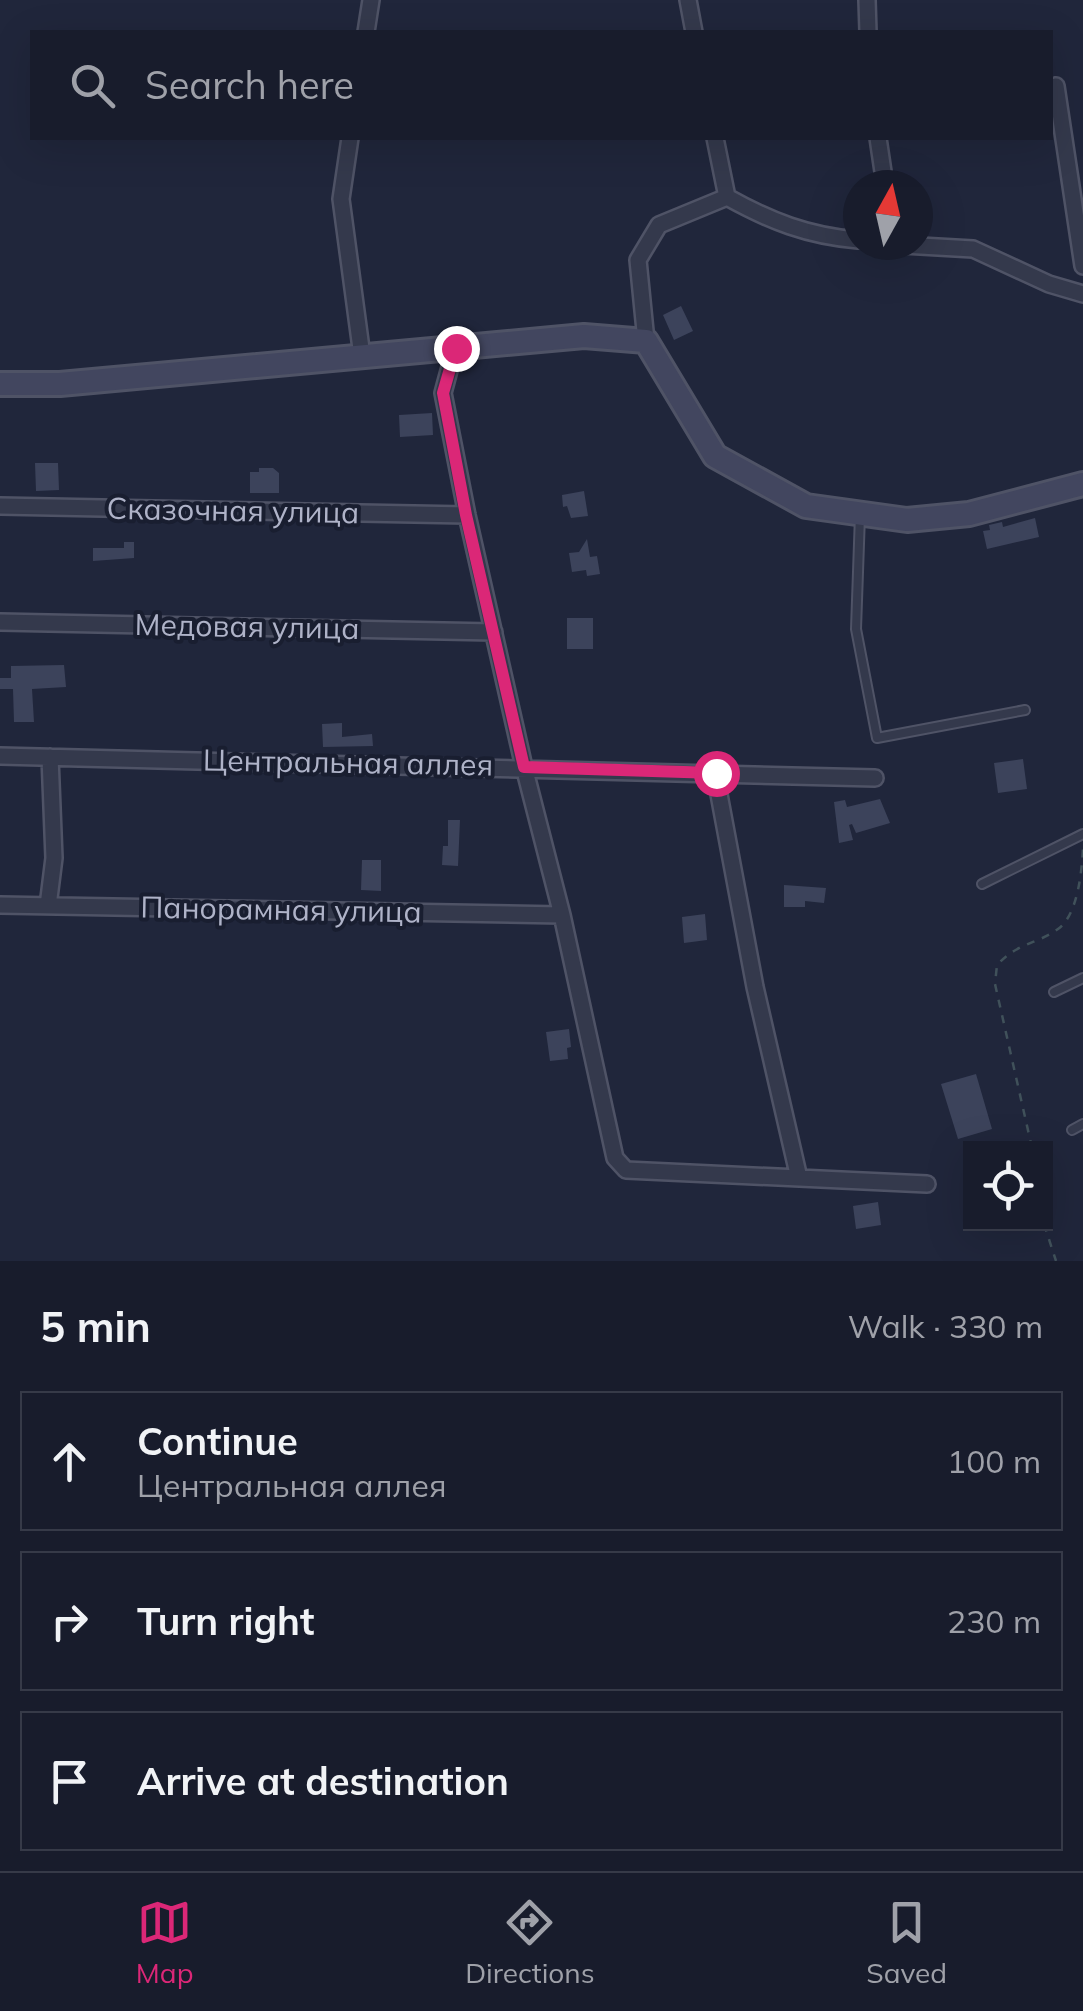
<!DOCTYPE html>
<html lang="en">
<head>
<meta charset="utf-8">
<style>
  :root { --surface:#181c2c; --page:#212534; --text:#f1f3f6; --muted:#9fa1a9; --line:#363a48; --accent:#db2777 }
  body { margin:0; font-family:Mulish,sans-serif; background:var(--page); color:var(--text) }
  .controls { position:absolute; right:30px; bottom:30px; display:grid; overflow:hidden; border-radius:0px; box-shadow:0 10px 40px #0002 }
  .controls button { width:90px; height:90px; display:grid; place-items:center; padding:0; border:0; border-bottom:2px solid var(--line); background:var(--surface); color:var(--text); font:50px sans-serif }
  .compass { position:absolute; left:843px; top:170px; width:90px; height:90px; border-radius:50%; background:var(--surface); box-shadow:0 10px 40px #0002; rotate:8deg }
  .stop { position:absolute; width:30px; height:30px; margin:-22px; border:8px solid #db2777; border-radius:50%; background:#fff }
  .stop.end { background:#db2777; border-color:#fff; box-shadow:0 2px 10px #0008 }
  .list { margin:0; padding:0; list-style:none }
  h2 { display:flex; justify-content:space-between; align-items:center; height:130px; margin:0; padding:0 40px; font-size:42px }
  h2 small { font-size:32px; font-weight:400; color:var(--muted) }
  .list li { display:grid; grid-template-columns:65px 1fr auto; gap:30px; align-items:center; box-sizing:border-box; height:140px; margin:0 20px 20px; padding:0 20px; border:2px solid var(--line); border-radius:0px }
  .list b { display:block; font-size:38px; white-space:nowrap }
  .list p { margin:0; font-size:32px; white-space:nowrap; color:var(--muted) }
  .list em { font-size:32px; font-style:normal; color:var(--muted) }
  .icon { flex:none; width:55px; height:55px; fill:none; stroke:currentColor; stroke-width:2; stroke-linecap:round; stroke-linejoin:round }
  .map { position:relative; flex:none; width:1083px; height:1261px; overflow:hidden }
  .search { position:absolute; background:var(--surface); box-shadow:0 10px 40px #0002; left:30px; right:30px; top:30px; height:110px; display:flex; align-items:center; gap:25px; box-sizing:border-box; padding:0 35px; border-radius:0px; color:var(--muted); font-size:38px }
  .sheet { height:610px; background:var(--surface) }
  nav { display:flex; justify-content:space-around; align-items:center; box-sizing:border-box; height:140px; border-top:2px solid var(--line); background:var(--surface); font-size:28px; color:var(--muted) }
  nav a { display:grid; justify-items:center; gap:5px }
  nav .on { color:var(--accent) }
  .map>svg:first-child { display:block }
</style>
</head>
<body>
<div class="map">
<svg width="1083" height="1261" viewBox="0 0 1083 1261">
  <rect width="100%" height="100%" fill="#20263b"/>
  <path fill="#3c435b" d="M 681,306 L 693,331 L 674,340 L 663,315 Z
    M 432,413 L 433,435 L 400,437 L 399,415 Z
    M 35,463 L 58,463 L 59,490 L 36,491 Z
    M 259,468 L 273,468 L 279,473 L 279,493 L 250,493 L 250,472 L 259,472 Z
    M 584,491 L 588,516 L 571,518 L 567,506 L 563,507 L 562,495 Z
    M 1035,518 L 1039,537 L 987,549 L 983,531 L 990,530 L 989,525 L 1002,522 L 1003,527 Z
    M 587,539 L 590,557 L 597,556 L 600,574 L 587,576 L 586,570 L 572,572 L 569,553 L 579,552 Z
    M 124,542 L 134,542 L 134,558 L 93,561 L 93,548 L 124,548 Z
    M 567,618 L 593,618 L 593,649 L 567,649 Z
    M 64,665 L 66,687 L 32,689 L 34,722 L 14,722 L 13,689 L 0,689 L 0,678 L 11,678 L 11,666 Z
    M 342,723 L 342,737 L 372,734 L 373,746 L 323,747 L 322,724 Z
    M 1023,759 L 1027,789 L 998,793 L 994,763 Z
    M 880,799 L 890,823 L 856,833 L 852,824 L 849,825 L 853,840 L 839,843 L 834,802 L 845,800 L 847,807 Z
    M 448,820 L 460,820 L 458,866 L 442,865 L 443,846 L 448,846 Z
    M 362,860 L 381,860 L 381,891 L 361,890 Z
    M 784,885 L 826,888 L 824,903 L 805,901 L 805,907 L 784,907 Z
    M 705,914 L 707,940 L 684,943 L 682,917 Z
    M 569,1029 L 571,1047 L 567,1048 L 568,1059 L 550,1061 L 546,1032 Z
    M 976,1074 L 992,1129 L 958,1139 L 941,1084 Z
    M 878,1202 L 881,1225 L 856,1229 L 853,1206 Z"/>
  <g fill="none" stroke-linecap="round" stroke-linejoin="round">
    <defs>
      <path id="lane" d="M 860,515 L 856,629 L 877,738 L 1025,710
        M 982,884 L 1083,834
        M 1054,992 L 1083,978
        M 1072,1130 L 1083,1124"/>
      <path id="street" d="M 688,0 L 694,32
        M 867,0 L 868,32
        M 366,32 L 371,0
        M 1056,86 L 1083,266
        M 350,138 L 341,199 L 362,356
        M 715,138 L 727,197
        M 878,138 L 885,185
        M 903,245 L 973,249 L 1049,284 L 1083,294
        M 646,341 L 638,260 L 659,225 L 727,197 C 770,221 808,236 858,240
        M 455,348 L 443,393 L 467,515 L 524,767 L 562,915 L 615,1158 L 626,1170 L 927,1184
        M 0,506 L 467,515
        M 0,622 L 494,632
        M 0,756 L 875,778
        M 715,773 L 755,987 L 799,1178
        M 0,905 L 562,915
        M 48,906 L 54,858 L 50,757"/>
      <path id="secondary" d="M 0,384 L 60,384 L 584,336 L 646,341 L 715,456 L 806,506 L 907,520 L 969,514 L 1083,484"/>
    </defs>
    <use href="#lane" stroke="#4f5366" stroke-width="12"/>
    <use href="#street" stroke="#4f5366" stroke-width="20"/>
    <use href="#secondary" stroke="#4f5366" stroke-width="28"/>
    <path stroke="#40515a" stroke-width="2.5" stroke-dasharray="8 8" stroke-linecap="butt" d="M 1032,1148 L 995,984 L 997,965 C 1020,941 1036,945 1058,929 C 1078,915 1082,870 1083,847
      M 1044,1224 L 1056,1261"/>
    <use href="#lane" stroke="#34394c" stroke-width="8"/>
    <use href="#street" stroke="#34394c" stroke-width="15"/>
    <use href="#secondary" stroke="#42465f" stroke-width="22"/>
  </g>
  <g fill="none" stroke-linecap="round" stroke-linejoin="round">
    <path stroke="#db2777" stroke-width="12" d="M 456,348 L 443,393 L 466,515 L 524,767 L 716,773"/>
  </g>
  <g text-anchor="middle" stroke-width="8" stroke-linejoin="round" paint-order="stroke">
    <g font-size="30" fill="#afb3c8" stroke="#191e30">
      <text transform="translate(233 511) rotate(1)" y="10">Сказочная улица</text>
      <text transform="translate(247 627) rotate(1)" y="10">Медовая улица</text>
      <text transform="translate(348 763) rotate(1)" y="10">Центральная аллея</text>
      <text transform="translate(281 910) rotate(1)" y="10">Панорамная улица</text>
    </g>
  </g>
</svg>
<div class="controls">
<button><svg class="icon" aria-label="locate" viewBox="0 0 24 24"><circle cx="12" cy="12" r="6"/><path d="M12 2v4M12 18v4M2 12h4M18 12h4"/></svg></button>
</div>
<svg class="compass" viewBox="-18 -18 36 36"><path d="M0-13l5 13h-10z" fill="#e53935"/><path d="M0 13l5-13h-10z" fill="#9fa1a9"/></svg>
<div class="stop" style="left:716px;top:773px"></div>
<div class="stop end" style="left:456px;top:348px"></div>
<div class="search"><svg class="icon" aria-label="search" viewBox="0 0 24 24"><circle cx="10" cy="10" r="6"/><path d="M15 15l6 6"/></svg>Search here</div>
</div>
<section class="sheet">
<h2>5 min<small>Walk · 330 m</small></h2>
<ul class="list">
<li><svg class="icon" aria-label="ahead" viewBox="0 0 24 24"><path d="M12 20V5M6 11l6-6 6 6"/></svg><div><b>Continue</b><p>Центральная аллея</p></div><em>100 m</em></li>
<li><svg class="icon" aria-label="right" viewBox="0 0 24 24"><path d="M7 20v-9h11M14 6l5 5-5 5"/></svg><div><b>Turn right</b></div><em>230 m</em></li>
<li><svg class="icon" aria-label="arrive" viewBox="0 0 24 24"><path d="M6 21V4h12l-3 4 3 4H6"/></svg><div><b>Arrive at destination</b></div></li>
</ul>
</section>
<nav>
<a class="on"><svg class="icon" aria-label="map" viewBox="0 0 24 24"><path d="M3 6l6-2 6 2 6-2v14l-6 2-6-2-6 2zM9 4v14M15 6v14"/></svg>Map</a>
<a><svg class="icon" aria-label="directions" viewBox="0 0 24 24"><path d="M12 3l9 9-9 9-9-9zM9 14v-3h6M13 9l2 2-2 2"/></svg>Directions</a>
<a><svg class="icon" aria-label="saved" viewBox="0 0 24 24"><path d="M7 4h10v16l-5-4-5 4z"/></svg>Saved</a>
</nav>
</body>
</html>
